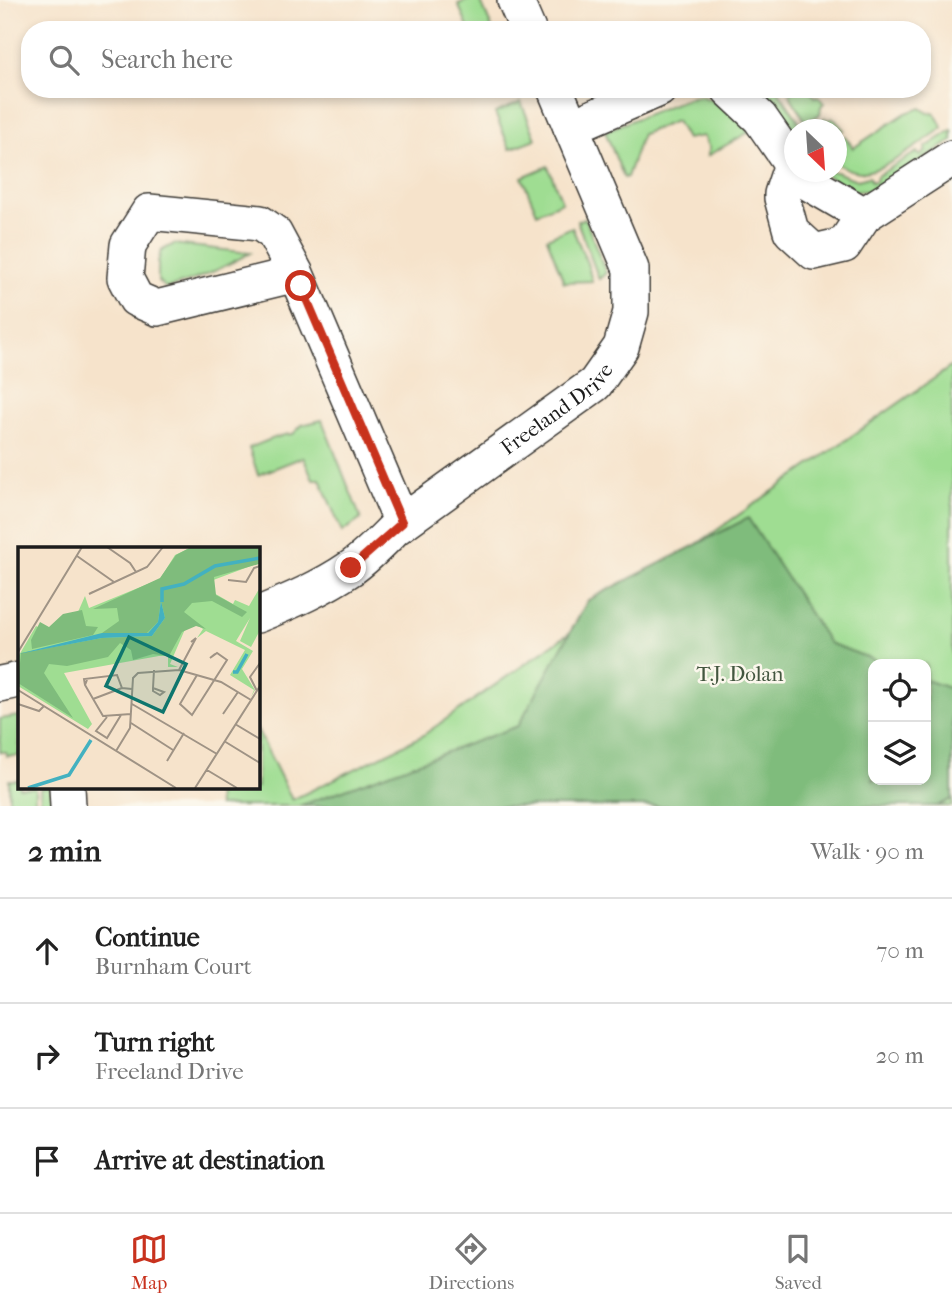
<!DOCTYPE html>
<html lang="en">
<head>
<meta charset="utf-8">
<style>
  :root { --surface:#fff; --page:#f6f6f6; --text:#222; --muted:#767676; --line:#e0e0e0; --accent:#c8321e }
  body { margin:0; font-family:"IM FELL French Canon",serif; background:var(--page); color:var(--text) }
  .controls { position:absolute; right:21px; bottom:21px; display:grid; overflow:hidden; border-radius:14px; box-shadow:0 4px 10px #0003 }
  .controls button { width:63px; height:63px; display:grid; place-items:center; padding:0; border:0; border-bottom:2px solid var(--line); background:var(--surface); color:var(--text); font:35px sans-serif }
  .compass { position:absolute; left:784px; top:119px; width:63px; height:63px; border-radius:50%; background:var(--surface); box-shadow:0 4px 10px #0003; rotate:155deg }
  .stop { position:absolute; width:21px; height:21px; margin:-16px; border:5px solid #c8321e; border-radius:50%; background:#fff }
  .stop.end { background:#c8321e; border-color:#fff; box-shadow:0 2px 7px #0008 }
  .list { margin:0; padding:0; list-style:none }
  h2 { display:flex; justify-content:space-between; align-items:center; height:91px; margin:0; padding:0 28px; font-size:30px }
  h2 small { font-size:23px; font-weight:400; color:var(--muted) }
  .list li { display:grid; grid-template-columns:46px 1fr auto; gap:21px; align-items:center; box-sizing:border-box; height:105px; padding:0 28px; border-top:2px solid var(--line) }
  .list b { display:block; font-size:26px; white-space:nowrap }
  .list p { margin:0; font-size:23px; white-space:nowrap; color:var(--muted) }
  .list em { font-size:23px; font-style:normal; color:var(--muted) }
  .icon { flex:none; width:38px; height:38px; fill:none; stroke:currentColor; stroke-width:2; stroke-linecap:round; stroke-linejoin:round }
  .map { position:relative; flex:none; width:952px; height:806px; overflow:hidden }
  .search { position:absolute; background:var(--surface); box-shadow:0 4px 10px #0003; left:21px; right:21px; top:21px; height:77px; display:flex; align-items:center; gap:18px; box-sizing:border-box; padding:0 24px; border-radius:28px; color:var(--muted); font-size:26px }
  .sheet { height:406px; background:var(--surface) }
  nav { display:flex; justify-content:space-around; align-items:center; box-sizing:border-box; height:98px; border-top:2px solid var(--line); background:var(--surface); font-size:19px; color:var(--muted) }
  nav a { display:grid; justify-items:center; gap:4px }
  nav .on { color:var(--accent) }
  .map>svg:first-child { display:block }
</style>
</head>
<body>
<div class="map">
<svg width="952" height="806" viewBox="0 0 952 806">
  <rect width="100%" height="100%" fill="#fbf7ec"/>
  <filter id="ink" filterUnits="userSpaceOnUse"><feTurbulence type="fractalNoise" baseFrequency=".0143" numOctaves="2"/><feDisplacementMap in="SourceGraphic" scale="14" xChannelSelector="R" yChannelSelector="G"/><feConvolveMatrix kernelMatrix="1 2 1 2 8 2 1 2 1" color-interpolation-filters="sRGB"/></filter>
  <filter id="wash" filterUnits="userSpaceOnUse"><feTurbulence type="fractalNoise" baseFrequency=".00686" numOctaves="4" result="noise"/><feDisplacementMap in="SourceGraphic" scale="28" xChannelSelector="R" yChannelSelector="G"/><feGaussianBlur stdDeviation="1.57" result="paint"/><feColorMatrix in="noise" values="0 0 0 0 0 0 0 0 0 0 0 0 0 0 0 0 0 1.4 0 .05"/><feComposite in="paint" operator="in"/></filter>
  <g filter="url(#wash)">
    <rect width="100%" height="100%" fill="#f6e3cb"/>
    <path fill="#9fdd92" stroke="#5e7c57" stroke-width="2" fill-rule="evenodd" d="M 468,0 L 480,0 L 493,30 L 469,30 L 458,4 Z
      M 758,89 L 777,89 L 804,129 L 794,130 L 794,137 Z
      M 796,89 L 808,89 L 815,97 L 818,96 L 824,103 L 821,106 L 820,114 L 806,122 L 789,94 Z
      M 700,96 C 724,103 733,113 749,132 L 707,156 L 709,148 L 703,136 L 686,139 L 676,121 L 642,134 L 627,177 L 624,178 L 605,131 L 688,98 Z
      M 521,102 L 536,139 L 510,149 L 495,113 Z
      M 921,108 L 928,113 L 934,112 L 943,128 C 923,141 892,166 869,171 C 857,174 847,170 837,164 L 837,142 L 845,136 L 853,148 L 906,113 Z
      M 824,118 L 830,120 L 833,118 L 844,130 L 837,135 L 836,130 L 812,129 L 810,127 Z
      M 952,130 L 952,141 L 870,191 L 853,191 L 821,172 L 836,172 L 857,180 L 869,177 L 872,182 L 876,181 L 877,176 L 917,152 L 920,156 L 926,151 L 925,148 Z
      M 548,166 L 562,202 L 537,213 L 522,177 Z
      M 585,218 L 606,273 L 599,279 L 577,221 Z
      M 572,227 L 587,263 L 592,281 L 564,282 L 547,238 Z
      M 174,244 L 250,253 C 223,267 195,282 166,288 L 158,281 L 158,262 L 161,251 Z
      M 952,366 L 952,806 L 218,806 L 217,787 L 257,787 L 257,729 L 292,800 L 422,736 ZM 873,664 L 926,664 L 926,780 L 873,780 Z
      M 322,420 L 361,519 L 342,532 L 320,479 L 313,479 L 303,457 L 258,475 L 249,448 C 263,443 279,434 293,434 L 302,425 Z
      M 19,716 L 19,756 L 7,756 L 6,752 L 0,752 L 0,719 Z
      M 9,780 L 19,780 L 19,787 L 35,787 L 35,806 L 9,806 Z
      M 40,787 L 51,787 L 52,806 L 41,806 Z"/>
    <path fill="#7fbc7c" stroke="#4e6c4c" stroke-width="2" d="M 748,518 L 829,643 L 885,664 L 873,664 L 873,780 L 926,780 L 926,680 L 949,688 L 952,688 L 952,799 L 937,806 L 299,806 L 518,726 L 588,600 Z"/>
  </g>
  <g filter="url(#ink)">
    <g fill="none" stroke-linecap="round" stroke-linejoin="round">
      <defs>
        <g id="minor">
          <path d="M 515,0 L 528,30"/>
          <path d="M 729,89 L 760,118 L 794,167"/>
          <path d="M 571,127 L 659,89"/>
          <path d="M 792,164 L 782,194 L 782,198 L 791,231 L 814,252 L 844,245 L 864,215"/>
          <path d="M 798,172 L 804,180 L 864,215 L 952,158"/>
          <path d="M 296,274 L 157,308 L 136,299 L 125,278 L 128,245 L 149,212 L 260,223 L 274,233 L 296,274 L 402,523"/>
          <path id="s1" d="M 257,615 C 289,602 322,588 351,568 C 367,557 381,542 395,528 L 595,384 L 621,347 L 631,312 L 631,269 L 555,89"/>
          <path d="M 0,684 L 19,680"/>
          <path d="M 67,787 L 68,806"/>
        </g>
      </defs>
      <use href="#minor" stroke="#3d3a36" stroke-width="38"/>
      <use href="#minor" stroke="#fff" stroke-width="35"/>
    </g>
  </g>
  <g fill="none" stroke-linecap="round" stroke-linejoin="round" filter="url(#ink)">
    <path stroke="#c8321e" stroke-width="9" d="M 301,286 L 402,523 L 351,568"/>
  </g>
  <g text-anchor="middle" stroke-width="5" stroke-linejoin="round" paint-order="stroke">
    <g font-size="21" fill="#1c1c1c" stroke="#fbf7ec">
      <text dy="7" stroke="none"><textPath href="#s1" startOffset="366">Freeland Drive</textPath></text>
    </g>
    <g font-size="21" fill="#43563f" stroke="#fbf7ec">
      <text x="740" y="681">T.J. Dolan</text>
    </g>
  </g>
  <g transform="translate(18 547)">
    <rect width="242" height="242" fill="#f6e3cb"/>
    <path d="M 174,0 L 241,0 L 241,16 L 182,38 L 215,57 L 217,53 L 231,59 L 241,42 L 241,85 L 233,100 L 222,94 L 232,71 L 218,94 L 235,104 L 224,122 L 237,143 L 233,150 L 236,143 L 212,128 L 227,103 L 188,84 L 179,91 L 185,82 L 171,73 L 152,117 L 160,120 L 150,120 L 150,109 L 141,109 L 46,126 L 74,177 L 70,182 L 0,139 L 0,110 L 18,79 L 34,87 L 46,69 L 60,65 L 67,49 L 71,61 L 142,32 L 157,8 Z" fill="#9fdd92"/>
    <path d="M 173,0 L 241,1 L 241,17 L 196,30 L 198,48 L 229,65 L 224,70 L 194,54 L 174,56 L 166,65 L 188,82 L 178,79 L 164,85 L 151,109 L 135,107 L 115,113 L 113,103 L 102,96 L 90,110 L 49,119 L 31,117 L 26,126 L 55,171 L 0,136 L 3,106 L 84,91 L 134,89 L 147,71 L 143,54 L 140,75 L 128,87 L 84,86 L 101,74 L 99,61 L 75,62 L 142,31 L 158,8 ZM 64,63 L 68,79 L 80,80 L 75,88 L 14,102 L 13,93 L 22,75 L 31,80 L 45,67 Z" fill="#7fbc7c"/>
    <path d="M 143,54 L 147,71 L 134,89 L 84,91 L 0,107 L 84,86 L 130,86 L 140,75 Z" fill="#43b1c0"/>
    <path fill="none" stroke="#43b1c0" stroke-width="3.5" d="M 144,55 L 144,42 L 166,37 L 197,19 L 242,11M 215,125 L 219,125 L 229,107M 10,241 L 51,228 L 73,193"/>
    <path fill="none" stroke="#9f9385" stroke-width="2" d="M 89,0 L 112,16 L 118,25M 59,9 L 96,35M 210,33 L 228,35 L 236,21 L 242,19M 75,45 L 71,47 L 129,20 L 145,0M 0,105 L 64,0M 161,123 L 178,91 L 173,95M 179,128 L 162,157 L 174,168 L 209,113 L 199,106 L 192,111 L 197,107M 69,133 L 67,138 L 85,169 L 113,167M 67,138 L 66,132 L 99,128 L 104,141 L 114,142M 135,141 L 146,145 L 142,148 L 135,144 L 135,141 L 136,123M 0,143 L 158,241M 239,144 L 232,130 L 242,116M 75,152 L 104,141M 0,157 L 21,164 L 26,159M 114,157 L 199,207M 205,167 L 220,145M 89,170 L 78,184 L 89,191 L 103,168M 113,176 L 155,203M 217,177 L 242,192M 206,194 L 242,216M 98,204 L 112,181 L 115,131 L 120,126 L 161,123 L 203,135 L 233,153M 149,214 L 166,186M 189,223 L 219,241M 177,241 L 242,139"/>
    <path fill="#0f766e" fill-opacity="0.15" stroke="#0f766e" stroke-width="3.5" d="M 111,90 L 168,117 L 145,165 L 88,139 Z"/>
    <rect width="242" height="242" fill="none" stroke="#1c1c1c" stroke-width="3.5"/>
  </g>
</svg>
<div class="controls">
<button><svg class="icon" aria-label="locate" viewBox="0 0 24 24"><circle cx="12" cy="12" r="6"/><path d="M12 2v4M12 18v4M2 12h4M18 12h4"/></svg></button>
<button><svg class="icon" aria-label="layers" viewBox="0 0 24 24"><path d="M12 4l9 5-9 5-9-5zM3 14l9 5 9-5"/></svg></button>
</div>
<svg class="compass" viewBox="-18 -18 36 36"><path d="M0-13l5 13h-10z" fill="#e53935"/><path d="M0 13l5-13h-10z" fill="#767676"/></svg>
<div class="stop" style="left:301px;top:286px"></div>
<div class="stop end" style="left:351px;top:568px"></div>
<div class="search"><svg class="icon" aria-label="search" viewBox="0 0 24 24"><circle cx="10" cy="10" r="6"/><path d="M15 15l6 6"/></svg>Search here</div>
</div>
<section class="sheet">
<h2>2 min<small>Walk · 90 m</small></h2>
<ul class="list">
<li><svg class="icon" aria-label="ahead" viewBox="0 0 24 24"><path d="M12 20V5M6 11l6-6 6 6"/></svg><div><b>Continue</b><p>Burnham Court</p></div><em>70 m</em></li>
<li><svg class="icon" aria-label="right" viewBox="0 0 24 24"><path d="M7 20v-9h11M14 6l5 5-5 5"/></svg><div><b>Turn right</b><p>Freeland Drive</p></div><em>20 m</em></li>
<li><svg class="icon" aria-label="arrive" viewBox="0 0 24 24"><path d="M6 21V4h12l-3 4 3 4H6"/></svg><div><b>Arrive at destination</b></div></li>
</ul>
</section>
<nav>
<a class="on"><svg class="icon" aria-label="map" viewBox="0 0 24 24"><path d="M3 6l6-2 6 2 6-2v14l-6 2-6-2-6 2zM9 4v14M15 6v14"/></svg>Map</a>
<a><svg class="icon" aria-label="directions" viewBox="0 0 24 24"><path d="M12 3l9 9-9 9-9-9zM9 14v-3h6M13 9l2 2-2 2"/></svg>Directions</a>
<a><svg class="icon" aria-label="saved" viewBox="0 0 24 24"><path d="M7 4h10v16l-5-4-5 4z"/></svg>Saved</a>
</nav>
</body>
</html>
